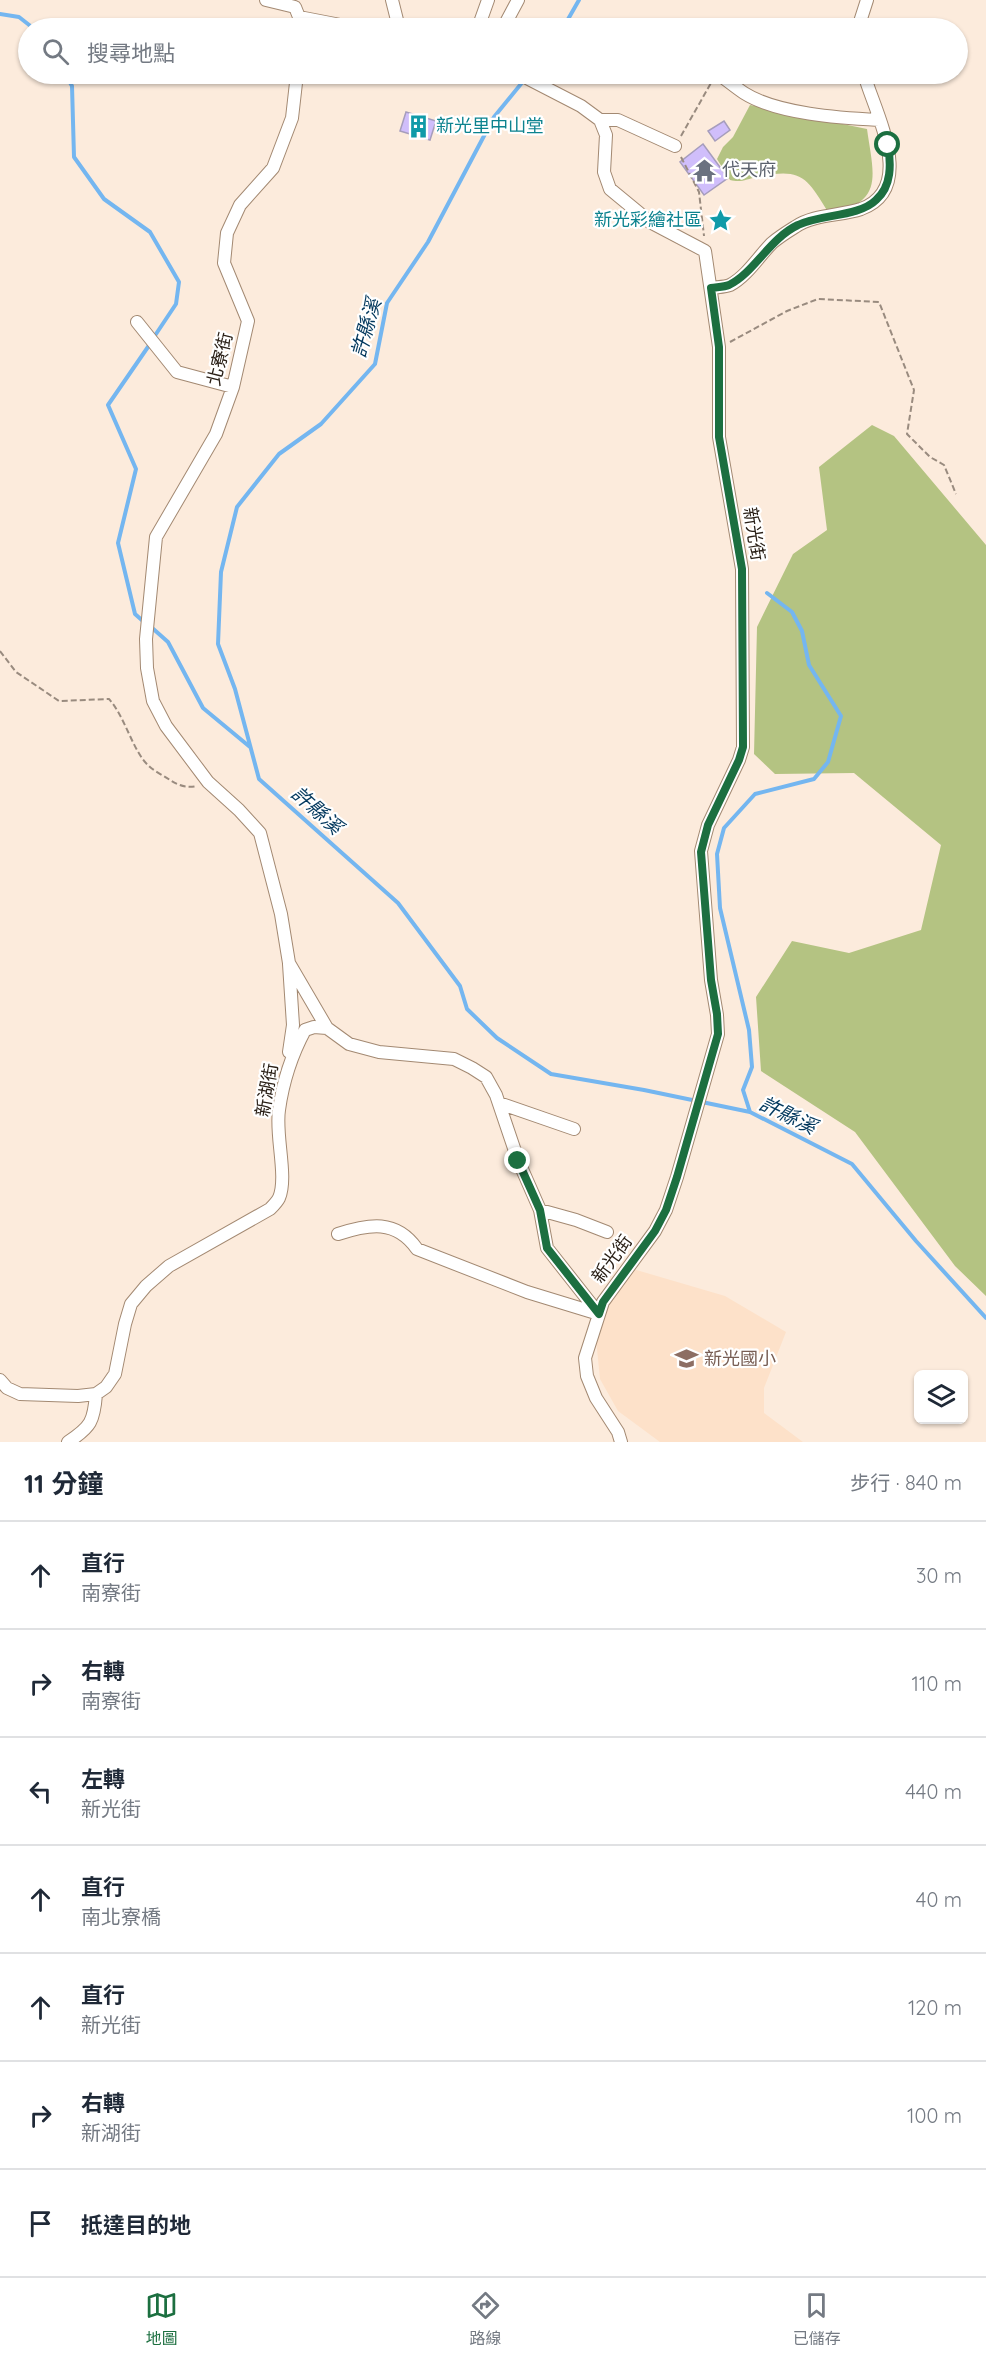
<!DOCTYPE html>
<html lang="zh-TW">
<head>
<meta charset="utf-8">
<style>
  :root { --surface:#fff; --page:#f6f6f7; --text:#1f2937; --muted:#747a83; --line:#e0e1e3; --accent:#1c6f40 }
  body { margin:0; font-family:Quicksand,"Noto Sans TC",sans-serif; background:var(--page); color:var(--text) }
  .controls { position:absolute; right:18px; bottom:18px; display:grid; overflow:hidden; border-radius:9px; box-shadow:0 2px 4px #0004 }
  .controls button { width:54px; height:54px; display:grid; place-items:center; padding:0; border:0; border-bottom:2px solid var(--line); background:var(--surface); color:var(--text); font:30px sans-serif }
  .stop { position:absolute; width:18px; height:18px; margin:-14px; border:4px solid #1c6f40; border-radius:50%; background:#fff }
  .stop.end { background:#1c6f40; border-color:#fff; box-shadow:0 2px 6px #0008 }
  .list { margin:0; padding:0; list-style:none }
  h2 { display:flex; justify-content:space-between; align-items:center; height:78px; margin:0; padding:0 24px; font-size:26px }
  h2 small { font-size:20px; font-weight:400; color:var(--muted) }
  .list li { display:grid; grid-template-columns:39px 1fr auto; gap:18px; align-items:center; box-sizing:border-box; height:108px; padding:0 24px; border-top:2px solid var(--line) }
  .list b { display:block; font-size:22px; white-space:nowrap }
  .list p { margin:0; font-size:20px; white-space:nowrap; color:var(--muted) }
  .list em { font-size:20px; font-style:normal; color:var(--muted) }
  .icon { flex:none; width:33px; height:33px; fill:none; stroke:currentColor; stroke-width:2; stroke-linecap:round; stroke-linejoin:round }
  .map { position:relative; flex:none; width:986px; height:1442px; overflow:hidden }
  .search { position:absolute; background:var(--surface); box-shadow:0 2px 4px #0004; left:18px; right:18px; top:18px; height:66px; display:flex; align-items:center; gap:15px; box-sizing:border-box; padding:0 21px; border-radius:33px; color:var(--muted); font-size:22px }
  .sheet { height:834px; background:var(--surface) }
  nav { display:flex; justify-content:space-around; align-items:center; box-sizing:border-box; height:84px; border-top:2px solid var(--line); background:var(--surface); font-size:16px; color:var(--muted) }
  nav a { display:grid; justify-items:center; gap:3px }
  nav .on { color:var(--accent) }
  .map>svg:first-child { display:block }
</style>
</head>
<body>
<div class="map">
<svg width="986" height="1442" viewBox="0 0 986 1442">
  <rect width="100%" height="100%" fill="#fcebdc"/>
  <path fill="#fde1c9" d="M 633,1269 L 725,1296 L 786,1332 L 764,1388 L 764,1413 L 803,1442 L 660,1442 L 618,1411 L 600,1379 L 596,1339 L 607,1300 Z"/>
  <path fill="#b4c382" d="M 750,105 L 867,129 C 873,173 886,205 828,212 C 806,176 801,168 757,177 C 747,179 741,183 730,180 L 717,159 L 723,147 L 733,137 Z
    M 872,425 L 894,436 L 986,545 L 986,1296 L 955,1266 L 855,1132 L 761,1071 L 756,997 L 792,941 L 849,953 L 921,930 L 941,845 L 854,773 L 775,774 L 754,754 L 757,627 L 793,554 L 827,530 L 819,467 Z"/>
  <g fill="none" stroke-linecap="round" stroke-linejoin="round">
    <path stroke="#74b6f0" stroke-width="4" d="M 0,14 L 19,17 L 33,28
      M 563,28 L 579,0
      M 65,74 L 72,86 L 74,157 L 104,199 L 150,232 L 179,282 L 176,304 L 154,337
      M 525,79 L 494,117 L 428,242 L 387,303 L 375,364 L 321,424 L 279,454 L 237,507 L 221,572 L 218,644 L 235,689 L 259,779 L 398,903 L 460,986 L 467,1009 L 497,1038 L 551,1074 L 644,1090 L 750,1112 L 852,1164 L 916,1241 L 986,1318
      M 144,622 L 135,614 L 118,543 L 136,469 L 108,405 L 150,344
      M 150,626 L 168,642 L 203,708 L 250,747
      M 750,1112 L 743,1090 L 752,1067 L 749,1030 L 720,908 L 717,854 L 724,828 L 755,794 L 814,779 L 828,762 L 841,716 L 809,665 L 802,631 L 792,612 L 767,593"/>
  </g>
  <path fill="#d0befb" stroke="#a69dbc" stroke-width="1.5" d="M 406,112 L 436,121 L 430,140 L 400,131 Z
    M 724,121 L 730,130 L 715,141 L 708,131 Z
    M 703,144 L 728,178 L 704,195 L 680,162 Z"/>
  <g fill="none" stroke-linecap="round" stroke-linejoin="round">
    <defs>
      <path id="minor" d="M 266,0 L 295,7 L 299,17 L 299,28
        M 392,0 L 399,28
        M 299,17 L 356,28
        M 478,28 L 488,0
        M 503,28 L 518,0
        M 858,28 L 867,0
        M 297,74 L 292,118 L 273,168 L 240,205 L 227,233 L 224,263 L 248,321 L 233,387 L 216,434 L 156,537 L 146,639 L 147,668 L 153,701 L 166,726 L 208,782 L 239,810 L 260,833 L 281,914 L 289,963 L 327,1028
        M 519,74 L 581,106 L 600,120 L 606,135 L 604,172 L 610,189 L 650,222 L 705,251 L 719,347 L 719,437 L 742,569 L 743,747 L 739,760 L 708,825 L 701,851 L 711,980 L 717,1015 L 718,1034 L 677,1177 L 666,1210 L 655,1231 L 603,1302 L 585,1358 L 587,1376 L 596,1398 L 618,1432 L 621,1442
        M 718,74 C 727,80 735,87 744,93 C 777,114 840,118 879,120
        M 600,120 L 618,120 L 675,146
        M 711,288 C 717,287 725,287 730,285 C 747,276 759,256 772,243 C 779,237 787,232 795,227 C 814,214 840,216 861,209 C 918,188 874,111 864,74
        M 137,322 L 177,372 L 233,387
        M 289,964 L 293,1025 L 289,1052
        M 499,1103 L 574,1129
        M 540,1210 L 576,1220 L 607,1232
        M 338,1234 C 369,1224 396,1219 417,1249 L 527,1292 L 599,1314
        M 0,1380 L 7,1388 L 20,1394 L 78,1396 L 96,1394 L 106,1387 L 115,1374 L 125,1324 L 131,1304 L 146,1286 L 169,1266 L 270,1209 C 273,1206 277,1202 279,1198 C 288,1177 275,1135 279,1110 C 283,1081 291,1056 305,1030 L 314,1027 L 327,1028 L 349,1044 L 379,1052 L 454,1059 L 472,1068 L 486,1077 L 496,1095 L 518,1160 L 540,1210 L 547,1248 L 599,1314
        M 68,1442 C 91,1427 94,1421 96,1394"/>
    </defs>
    <use href="#minor" stroke="#a38972" stroke-width="14"/>
    <path stroke="#998b7f" stroke-width="2" stroke-dasharray="6 3" stroke-linecap="butt" d="M 681,136 L 711,83
      M 681,157 L 699,192 L 704,236
      M 730,342 L 787,311 L 818,299 L 879,302 L 914,390 L 907,434 L 930,457 L 944,465 L 956,494
      M 0,651 L 16,672 L 59,701 L 109,699 C 126,718 133,753 150,767 C 156,772 164,776 170,780 C 179,786 187,788 197,786"/>
    <use href="#minor" stroke="#fff" stroke-width="12"/>
  </g>
  <g fill="none" stroke-linecap="round" stroke-linejoin="round">
    <path stroke="#1c6f40" stroke-width="8" d="M 518,1161 L 540,1210 L 547,1248 L 599,1314 L 603,1302 L 655,1231 L 666,1210 L 677,1177 L 718,1034 L 717,1014 L 711,980 L 701,852 L 708,825 L 739,760 L 743,747 L 742,569 L 719,437 L 719,347 L 711,288 C 717,287 724,287 729,285 C 754,273 770,238 798,225 C 820,214 859,217 876,200 C 892,186 891,164 888,145"/>
  </g>
  <defs>
    <symbol id="building-bare" viewBox="-9 -9 18 18"><path d="M-4-6H4V6H1V3H-1V6H-4ZM-2.5-4.3h1.7v1.8h-1.7ZM.8-4.3h1.7v1.8H.8ZM-2.5-1h1.7V.8h-1.7ZM.8-1h1.7V.8H.8Z" fill="#0f9aa8" stroke="#fff" stroke-width="2.5" paint-order="stroke"/></symbol>
    <symbol id="temple-bare" viewBox="-9 -9 18 18"><path d="M0-6L5-2H3V0L6.5 2.5H4V6H1.5V3h-3V6H-4V2.5H-6.5L-3 0V-2H-5Z" fill="#6b7280" stroke="#fff" stroke-width="2.5" paint-order="stroke"/></symbol>
    <symbol id="sight-bare" viewBox="-9 -9 18 18"><path d="M0-6L1.8-2.2L6-1.7L2.9 1.2L3.7 5.4L0 3.3L-3.7 5.4L-2.9 1.2L-6-1.7L-1.8-2.2Z" fill="#0f9aa8" stroke="#fff" stroke-width="2.5" paint-order="stroke"/></symbol>
    <symbol id="school-bare" viewBox="-9 -9 18 18"><path d="M0-5L7-2L0 1L-7-2ZM-4 1L0 2.5L4 1V4Q0 6-4 4Z" fill="#8d6e63" stroke="#fff" stroke-width="2.5" paint-order="stroke"/></symbol>
  </defs>
  <g fill-rule="evenodd">
    <use href="#building-bare" x="402" y="110" width="33" height="33"/>
    <use href="#temple-bare" x="688" y="154" width="33" height="33"/>
    <use href="#sight-bare" x="704" y="204" width="33" height="33"/>
    <use href="#school-bare" x="670" y="1342" width="33" height="33"/>
  </g>
  <g text-anchor="middle" stroke-width="4.5" stroke-linejoin="round" paint-order="stroke">
    <g font-size="18" fill="#0d838f" stroke="#fff" text-anchor="start">
      <text x="436" y="132">新光里中山堂</text>
      <text x="702" y="226" text-anchor="end">新光彩繪社區</text>
    </g>
    <g font-size="18" fill="#5b616d" stroke="#fff" text-anchor="start">
      <text x="722" y="176">代天府</text>
    </g>
    <g font-size="18" fill="#2a2017" stroke="#fff">
      <text transform="translate(220 359) rotate(-76)" y="6">北寮街</text>
      <text transform="translate(754 534) rotate(81)" y="6">新光街</text>
      <text transform="translate(267 1090) rotate(-80)" y="6">新湖街</text>
      <text transform="translate(612 1259) rotate(-54)" y="6">新光街</text>
    </g>
    <g font-size="18" fill="#785e54" stroke="#fff" text-anchor="start">
      <text x="704" y="1365">新光國小</text>
    </g>
    <g font-size="20" font-style="italic" fill="#03385d" stroke="#fff">
      <text transform="translate(366 328) rotate(-74)" y="7">許縣溪</text>
      <text transform="translate(317 810) rotate(42)" y="7">許縣溪</text>
      <text transform="translate(788 1115) rotate(26)" y="7">許縣溪</text>
    </g>
  </g>
</svg>
<div class="controls">
<button><svg class="icon" aria-label="layers" viewBox="0 0 24 24"><path d="M12 4l9 5-9 5-9-5zM3 14l9 5 9-5"/></svg></button>
</div>
<div class="stop" style="left:888px;top:145px"></div>
<div class="stop end" style="left:518px;top:1161px"></div>
<div class="search"><svg class="icon" aria-label="search" viewBox="0 0 24 24"><circle cx="10" cy="10" r="6"/><path d="M15 15l6 6"/></svg>搜尋地點</div>
</div>
<section class="sheet">
<h2>11 分鐘<small>步行 · 840 m</small></h2>
<ul class="list">
<li><svg class="icon" aria-label="ahead" viewBox="0 0 24 24"><path d="M12 20V5M6 11l6-6 6 6"/></svg><div><b>直行</b><p>南寮街</p></div><em>30 m</em></li>
<li><svg class="icon" aria-label="right" viewBox="0 0 24 24"><path d="M7 20v-9h11M14 6l5 5-5 5"/></svg><div><b>右轉</b><p>南寮街</p></div><em>110 m</em></li>
<li><svg class="icon" aria-label="left" viewBox="0 0 24 24"><path d="M17 20v-9H6M10 6l-5 5 5 5"/></svg><div><b>左轉</b><p>新光街</p></div><em>440 m</em></li>
<li><svg class="icon" aria-label="ahead" viewBox="0 0 24 24"><path d="M12 20V5M6 11l6-6 6 6"/></svg><div><b>直行</b><p>南北寮橋</p></div><em>40 m</em></li>
<li><svg class="icon" aria-label="ahead" viewBox="0 0 24 24"><path d="M12 20V5M6 11l6-6 6 6"/></svg><div><b>直行</b><p>新光街</p></div><em>120 m</em></li>
<li><svg class="icon" aria-label="right" viewBox="0 0 24 24"><path d="M7 20v-9h11M14 6l5 5-5 5"/></svg><div><b>右轉</b><p>新湖街</p></div><em>100 m</em></li>
<li><svg class="icon" aria-label="arrive" viewBox="0 0 24 24"><path d="M6 21V4h12l-3 4 3 4H6"/></svg><div><b>抵達目的地</b></div></li>
</ul>
</section>
<nav>
<a class="on"><svg class="icon" aria-label="map" viewBox="0 0 24 24"><path d="M3 6l6-2 6 2 6-2v14l-6 2-6-2-6 2zM9 4v14M15 6v14"/></svg>地圖</a>
<a><svg class="icon" aria-label="directions" viewBox="0 0 24 24"><path d="M12 3l9 9-9 9-9-9zM9 14v-3h6M13 9l2 2-2 2"/></svg>路線</a>
<a><svg class="icon" aria-label="saved" viewBox="0 0 24 24"><path d="M7 4h10v16l-5-4-5 4z"/></svg>已儲存</a>
</nav>
</body>
</html>
